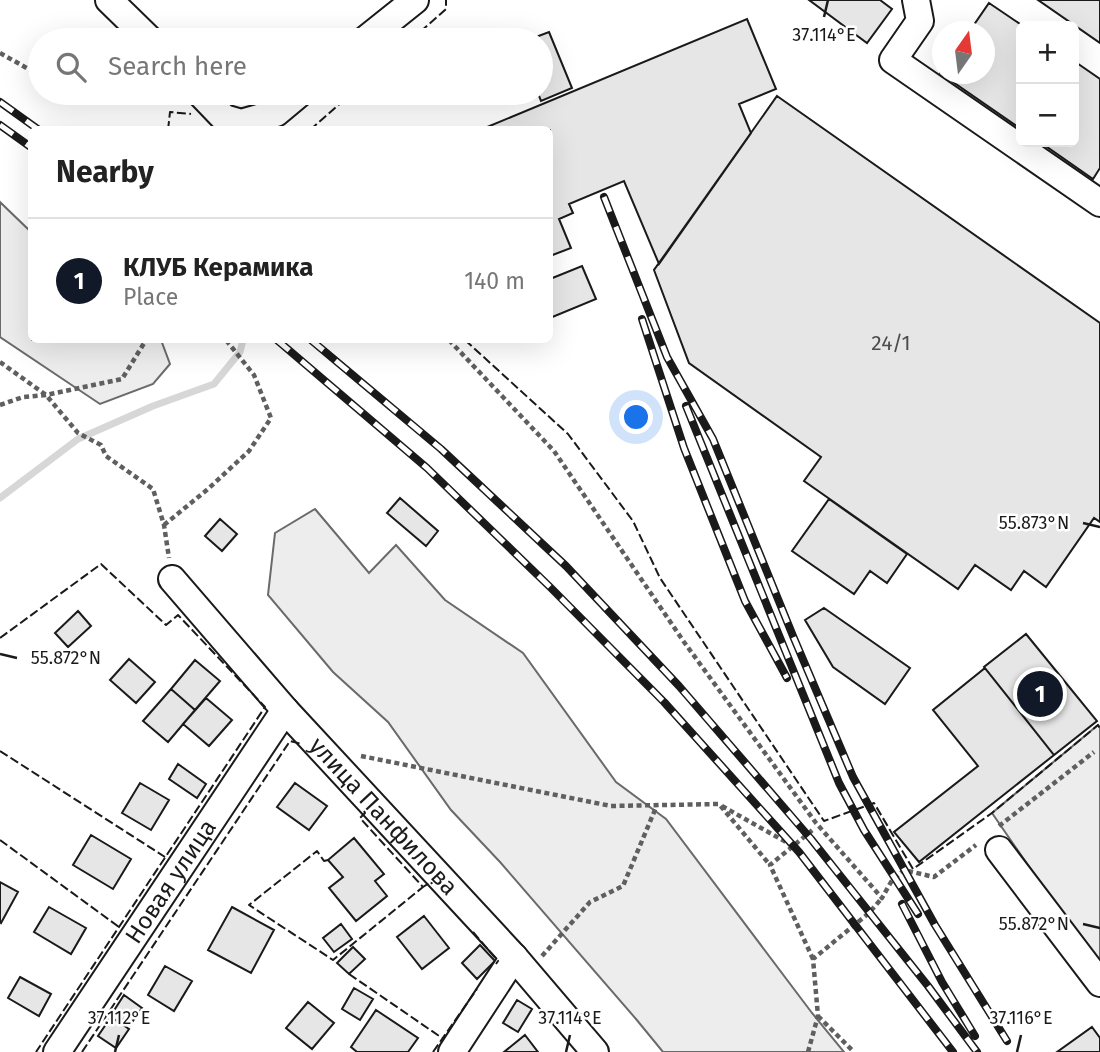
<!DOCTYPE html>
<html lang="en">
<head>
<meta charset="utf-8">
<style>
  :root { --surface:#fff; --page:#f2f2f2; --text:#222; --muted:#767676; --line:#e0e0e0; --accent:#111827 }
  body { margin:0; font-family:"Fira Sans",sans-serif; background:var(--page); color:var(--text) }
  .controls { position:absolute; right:21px; top:21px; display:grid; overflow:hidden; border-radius:10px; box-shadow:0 7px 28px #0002 }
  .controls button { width:63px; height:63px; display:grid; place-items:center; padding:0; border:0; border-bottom:2px solid var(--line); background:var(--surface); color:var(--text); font:35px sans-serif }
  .compass { position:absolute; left:932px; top:21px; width:63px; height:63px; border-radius:50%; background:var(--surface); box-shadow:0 7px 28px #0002; rotate:14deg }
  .you { position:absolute; left:637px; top:418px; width:24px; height:24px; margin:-18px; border:5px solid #fff; border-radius:50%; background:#1a73e8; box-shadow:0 0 0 10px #1a73e833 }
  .badge { display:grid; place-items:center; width:46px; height:46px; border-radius:50%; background:var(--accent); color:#fff; font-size:23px; font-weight:700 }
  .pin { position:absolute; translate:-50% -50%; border:4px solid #fff; box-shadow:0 2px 7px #0006 }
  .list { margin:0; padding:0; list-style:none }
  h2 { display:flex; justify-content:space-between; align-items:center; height:91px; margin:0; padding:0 28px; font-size:30px }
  h2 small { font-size:23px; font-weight:400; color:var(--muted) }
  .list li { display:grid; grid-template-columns:46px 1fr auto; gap:21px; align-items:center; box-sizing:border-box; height:126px; padding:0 28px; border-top:2px solid var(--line) }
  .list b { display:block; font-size:26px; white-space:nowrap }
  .list p { margin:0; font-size:23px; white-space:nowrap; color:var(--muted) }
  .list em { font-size:23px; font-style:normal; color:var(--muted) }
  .icon { flex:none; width:38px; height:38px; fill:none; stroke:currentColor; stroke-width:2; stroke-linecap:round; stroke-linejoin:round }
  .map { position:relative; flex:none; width:1100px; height:1052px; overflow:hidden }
  .search { position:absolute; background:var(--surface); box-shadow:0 7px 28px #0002; left:28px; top:28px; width:525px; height:77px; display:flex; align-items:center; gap:18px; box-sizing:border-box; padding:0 24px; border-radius:38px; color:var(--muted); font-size:26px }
  .panel { position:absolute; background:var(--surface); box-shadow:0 7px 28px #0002; left:28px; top:126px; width:525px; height:217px; border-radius:10px }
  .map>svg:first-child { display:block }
</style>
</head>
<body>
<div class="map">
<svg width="1100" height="1052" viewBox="0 0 1100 1052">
  <rect width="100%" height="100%" fill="#fff"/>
  <path fill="#ededed" stroke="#6a6a6a" stroke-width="2" d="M 0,202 L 31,232 L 32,340 L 161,340 L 170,364 L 153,384 L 100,404 L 0,337 Z
    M 315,509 L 369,573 L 396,545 L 445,600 L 523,653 L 616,782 L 666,819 L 812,1013 L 844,1052 L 663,1052 L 636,1019 L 500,862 L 451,810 L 388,722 L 333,672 L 268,595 L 275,533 Z
    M 1098,725 L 1100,728 L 1100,970 L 992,813 Z"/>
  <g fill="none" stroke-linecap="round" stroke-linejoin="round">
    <path stroke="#d7d7d7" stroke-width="7" d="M 0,498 L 78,439 L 153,406 L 214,384 L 240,352 L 243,340"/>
  </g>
  <path fill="#e6e6e6" stroke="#1a1a1a" stroke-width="2" d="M 809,0 L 880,0 L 892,9 L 867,43 Z
    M 1038,0 L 1100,0 L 1100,43 Z
    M 989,3 L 1023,26 L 1021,26 L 1021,129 L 940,73 L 942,70 L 942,74 L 984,74 L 984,32 L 969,32 Z
    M 747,19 L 776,89 L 739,104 L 751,133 L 659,264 L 624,181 L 569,204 L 573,213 L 559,219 L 571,248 L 550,256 L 550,130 L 480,130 Z
    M 549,32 L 572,88 L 541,101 L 538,93 L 541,93 L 541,40 L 528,40 Z
    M 1074,61 L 1100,79 L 1100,168 L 1093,179 L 1040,142 L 1074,142 Z
    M 777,96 L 1100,323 L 1100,522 L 1094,518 L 1046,587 L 1024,571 L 1011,590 L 975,565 L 958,589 L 804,481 L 821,457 L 689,363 L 654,270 Z
    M 582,266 L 596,299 L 550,318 L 550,279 Z
    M 400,498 L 438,531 L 426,546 L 387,513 Z
    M 829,499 L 907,554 L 887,583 L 870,571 L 854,594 L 792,551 Z
    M 220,519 L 237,534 L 222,551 L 205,536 Z
    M 824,608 L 910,668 L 885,704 L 833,667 L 805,620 Z
    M 78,611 L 91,626 L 68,647 L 55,633 Z
    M 1026,634 L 1097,721 L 1054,755 L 984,667 Z
    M 129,659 L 155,682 L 136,703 L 110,680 Z
    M 195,660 L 220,681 L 195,710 L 171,689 Z
    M 985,668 L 1054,755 L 919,862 L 894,832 L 978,766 L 933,710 Z
    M 171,689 L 195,710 L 168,742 L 143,721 Z
    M 206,698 L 232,720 L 209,746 L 183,724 Z
    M 178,764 L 206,784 L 197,798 L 169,779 Z
    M 140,783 L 169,800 L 151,830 L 122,813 Z
    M 295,783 L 327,806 L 309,830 L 277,807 Z
    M 91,835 L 131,859 L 113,889 L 73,865 Z
    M 354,838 L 384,874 L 375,881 L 387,896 L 356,921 L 329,888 L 343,877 L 328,860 Z
    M 0,882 L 18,892 L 1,923 L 0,922 Z
    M 49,907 L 86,928 L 71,954 L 34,932 Z
    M 232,907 L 274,930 L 251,973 L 208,950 Z
    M 424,916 L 449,948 L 422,969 L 397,937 Z
    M 341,924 L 352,939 L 334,952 L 323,938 Z
    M 480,945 L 495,961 L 477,979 L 462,963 Z
    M 353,947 L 365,959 L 349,974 L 337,963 Z
    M 165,966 L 192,981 L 174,1011 L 148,995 Z
    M 20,977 L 51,994 L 39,1016 L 8,998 Z
    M 354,988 L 373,999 L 360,1020 L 342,1009 Z
    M 124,995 L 142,1008 L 130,1025 L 113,1012 Z
    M 517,1000 L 532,1009 L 518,1032 L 503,1023 Z
    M 308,1002 L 334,1023 L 312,1049 L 286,1028 Z
    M 376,1010 L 418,1038 L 408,1052 L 357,1052 L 351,1047 Z
    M 111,1017 L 129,1029 L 116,1048 L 98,1036 Z
    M 1092,1027 L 1100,1038 L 1100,1052 L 1057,1052 Z
    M 525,1035 L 538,1052 L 504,1052 Z"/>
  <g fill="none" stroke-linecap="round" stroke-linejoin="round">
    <defs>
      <g id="minor">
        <path d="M 109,0 L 150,40"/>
        <path d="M 916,0 L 920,21 L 893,60 L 1100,203"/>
        <path d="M 365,40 L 415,0"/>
        <path d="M 200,93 L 224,118 L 241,123 L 276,113 L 300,93"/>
        <path id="s1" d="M 172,579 L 285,710 L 514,957 L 595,1052"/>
        <path d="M 999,850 L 1100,983"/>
        <path id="s2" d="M 57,1052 L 285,710"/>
        <path d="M 452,1052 L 514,957"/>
      </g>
    </defs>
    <use href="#minor" stroke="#1a1a1a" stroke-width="30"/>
    <path stroke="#5f5f5f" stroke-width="4.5" stroke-dasharray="5 3.5" stroke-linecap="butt" d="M 0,53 L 32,71 L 40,70
      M 449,340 L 554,451 L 684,642 L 816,823 L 882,898 L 891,882 L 904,870 L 934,877 L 976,845
      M 0,362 L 46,395 L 78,433 L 101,445 L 106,456 L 153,489 L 164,525 L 169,558
      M 0,405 L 23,397 L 46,395 L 122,379 L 146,340
      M 164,525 L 208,489 L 249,451 L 271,418 L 254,375 L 226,340
      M 361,756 L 611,806 L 719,804 L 770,865
      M 722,806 L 793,846
      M 999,826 L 1094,752
      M 542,956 L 590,902 L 623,886 L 657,805
      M 813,959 L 770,865 L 815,828
      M 818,1016 L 854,1052
      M 808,1052 L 818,1016 L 813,959 L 869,913 L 882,898"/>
    <use href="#minor" stroke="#fff" stroke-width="26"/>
    <defs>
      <path id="rail" d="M 0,102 L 39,130
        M 0,125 L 32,148
        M 604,197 L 667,357 L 713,439 L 793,636 L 853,777 L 935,925 L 1007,1041
        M 642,319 L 684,448 L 745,601 L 787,678
        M 277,340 L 427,468 L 550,587 L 664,702 L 799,852 L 953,1052
        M 311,340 L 441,449 L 566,566 L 679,686 L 811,839 L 928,986 L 977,1052
        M 686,406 L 839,783 L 864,830 L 918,914
        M 902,904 L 942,982 L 975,1036"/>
    </defs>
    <use href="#rail" stroke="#1a1a1a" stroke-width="8"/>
    <use href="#rail" stroke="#fff" stroke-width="5" stroke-dasharray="16" stroke-linecap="butt"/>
    <path stroke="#1a1a1a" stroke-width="2" stroke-dasharray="9 3.5" stroke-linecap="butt" d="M 411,40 L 446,9 L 446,0
      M 168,130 L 170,112 L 191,114
      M 310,130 L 352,93
      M 465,340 L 568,434 L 633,521 L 660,578 L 824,821 L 874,803 L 913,869 L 992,813 L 1098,725 L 1100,728
      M 0,638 L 101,564 L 166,625 L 178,615 L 265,707 L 36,1052
      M 0,751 L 165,857
      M 364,811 L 365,813 L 360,818 L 423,887 L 431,882 L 432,884
      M 0,840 L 119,927
      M 328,860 L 324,861 L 317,851 L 249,905 L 333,960 L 423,887
      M 473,932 L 498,961 L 496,964
      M 349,974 L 442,1038
      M 82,1052 L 290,741 L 302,744
      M 433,1052 L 477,989"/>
  </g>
  <path fill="none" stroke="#1a1a1a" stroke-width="2.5" d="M 824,17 L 828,0M 1083,523 L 1100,527M 0,654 L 17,658M 1083,924 L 1100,928M 115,1052 L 119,1035M 566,1052 L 570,1035M 1017,1052 L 1021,1035"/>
  <g text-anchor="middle" stroke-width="5" stroke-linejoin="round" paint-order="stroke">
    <g font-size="21" fill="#4d4d4d">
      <text x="891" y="350">24/1</text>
    </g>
    <g font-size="24" fill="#1a1a1a" stroke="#fff">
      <text dy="8" stroke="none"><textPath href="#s1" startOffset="318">улица Панфилова</textPath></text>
      <text dy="8" stroke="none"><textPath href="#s2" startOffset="205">Новая улица</textPath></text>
    </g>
  </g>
  <g font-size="18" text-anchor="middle" fill="#1a1a1a" stroke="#fff" stroke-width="5" stroke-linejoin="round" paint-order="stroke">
    <text x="824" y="41">37.114°E</text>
    <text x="1034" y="529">55.873°N</text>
    <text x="66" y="664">55.872°N</text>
    <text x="1034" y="930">55.872°N</text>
    <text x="119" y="1024">37.112°E</text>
    <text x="570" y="1024">37.114°E</text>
    <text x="1021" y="1024">37.116°E</text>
  </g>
</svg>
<div class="controls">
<button>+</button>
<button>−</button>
</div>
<svg class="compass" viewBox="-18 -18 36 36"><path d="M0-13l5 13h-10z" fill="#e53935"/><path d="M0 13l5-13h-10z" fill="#767676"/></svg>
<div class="you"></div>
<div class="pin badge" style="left:1040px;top:694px">1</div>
<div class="search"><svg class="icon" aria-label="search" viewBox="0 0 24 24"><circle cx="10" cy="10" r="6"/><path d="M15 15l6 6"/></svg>Search here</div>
<section class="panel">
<h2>Nearby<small></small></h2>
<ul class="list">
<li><span class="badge">1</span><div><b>КЛУБ Керамика</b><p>Place</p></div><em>140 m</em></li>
</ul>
</section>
</div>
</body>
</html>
